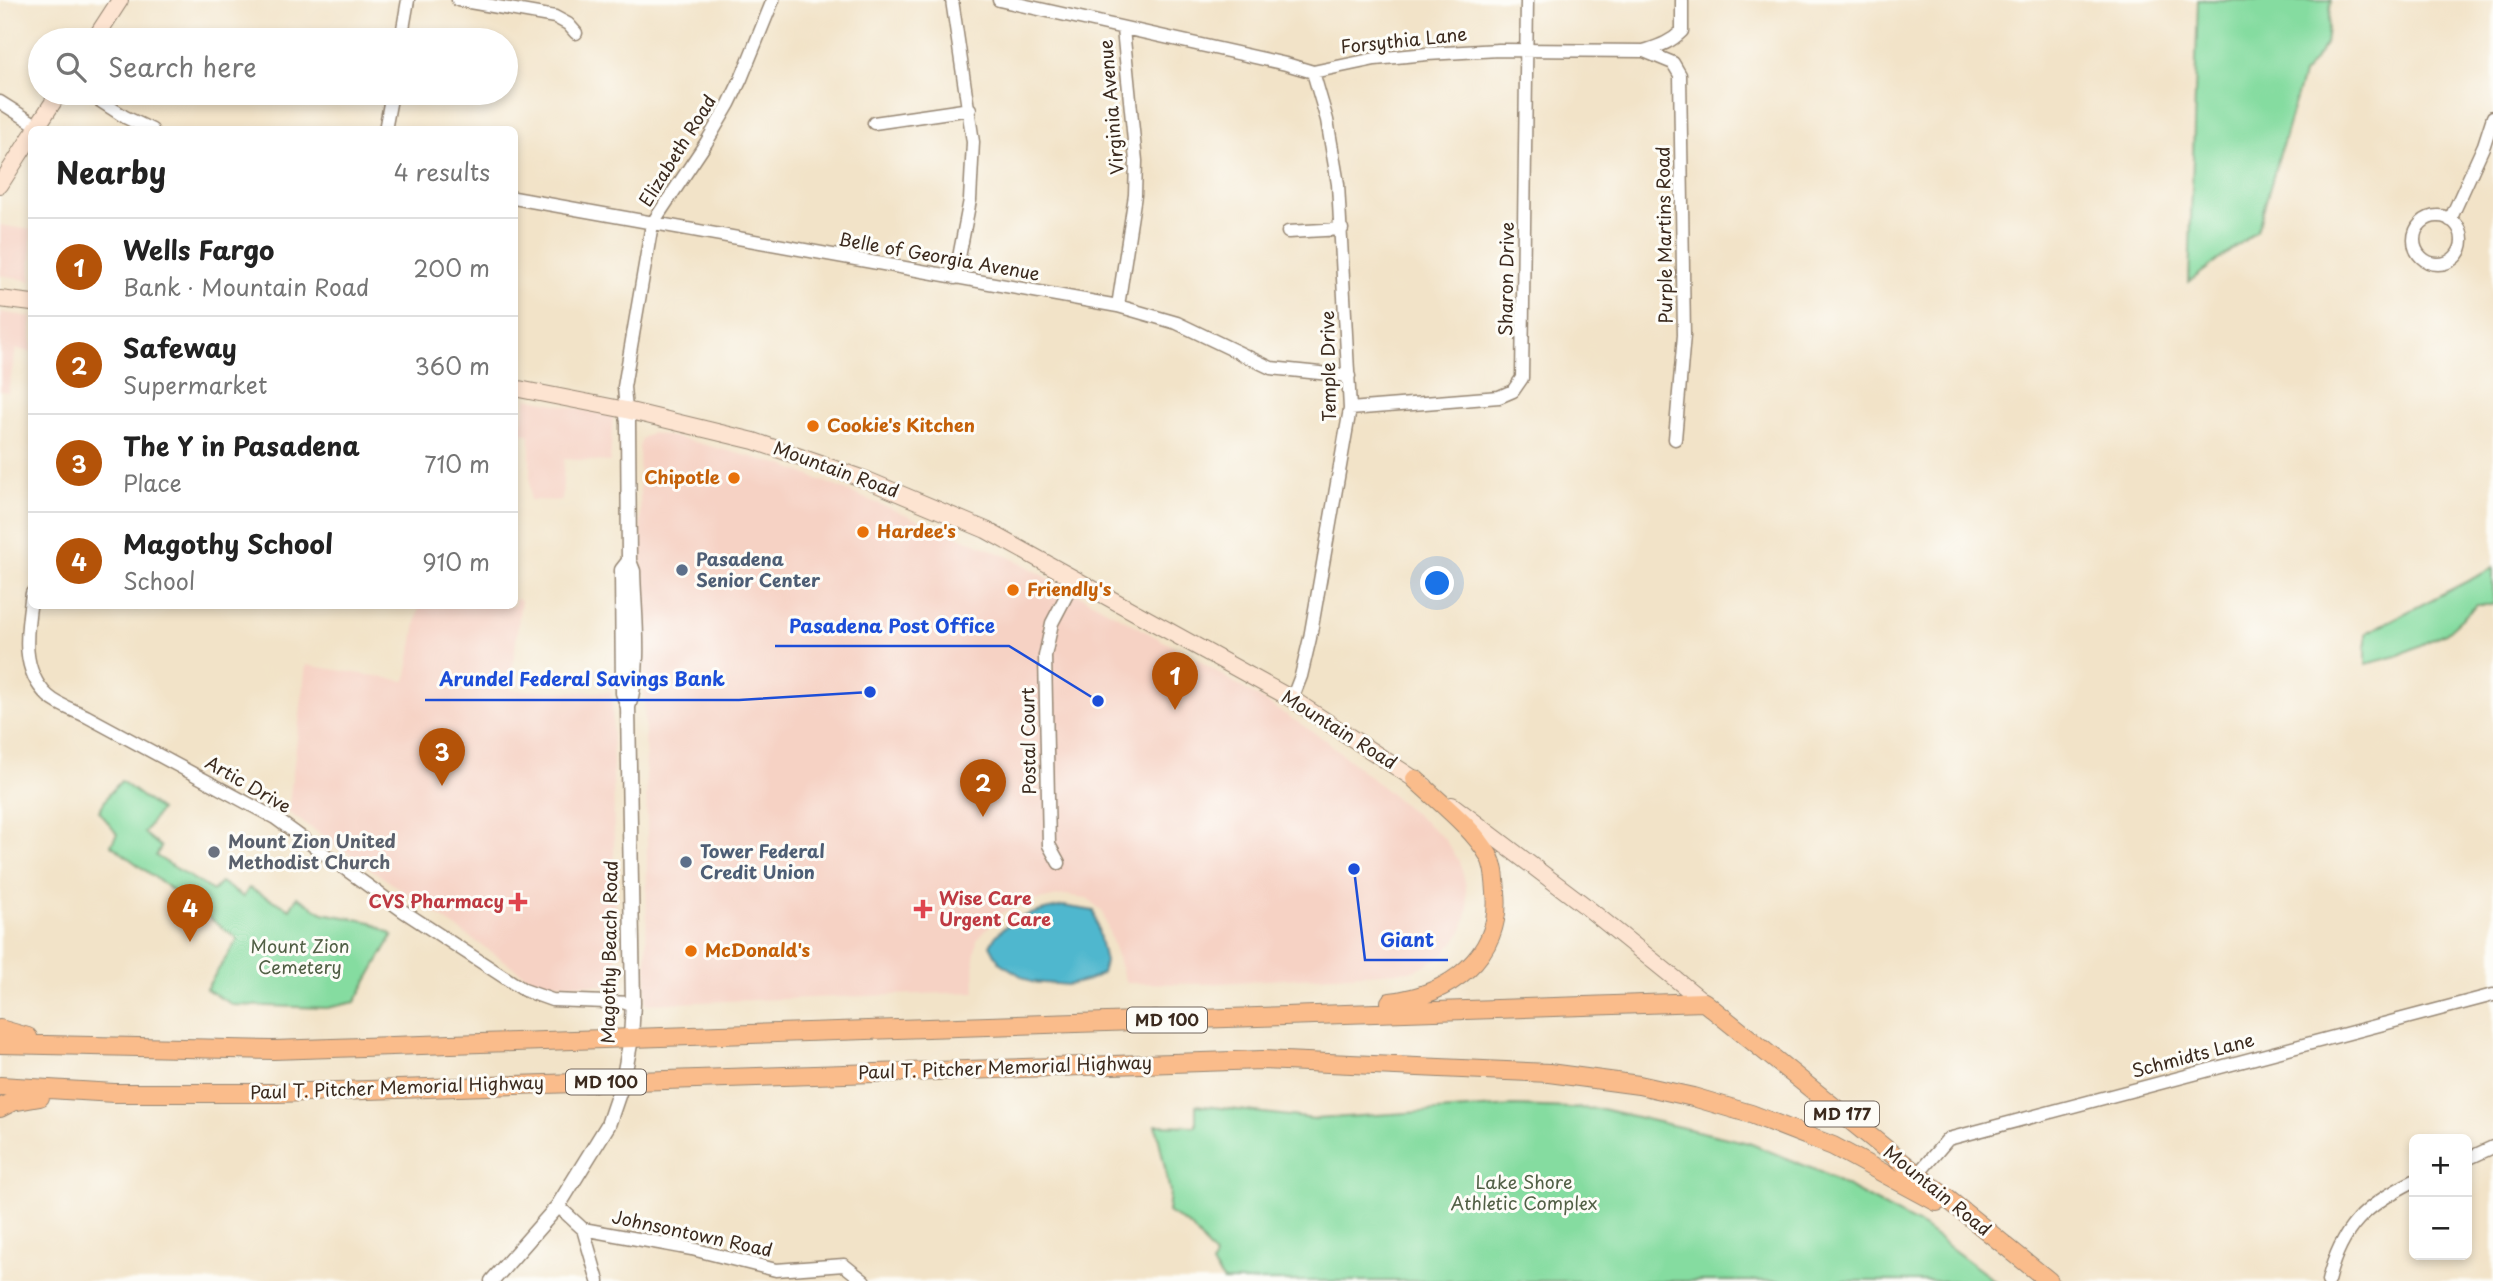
<!DOCTYPE html>
<html lang="en">
<head>
<meta charset="utf-8">
<style>
  :root { --surface:#fff; --page:#f2f2f2; --text:#222; --muted:#767676; --line:#e0e0e0; --accent:#b45309 }
  body { margin:0; font-family:"Playpen Sans",sans-serif; background:var(--page); color:var(--text) }
  .controls { position:absolute; right:21px; bottom:21px; display:grid; overflow:hidden; border-radius:10px; box-shadow:0 4px 10px #0003 }
  .controls button { width:63px; height:63px; display:grid; place-items:center; padding:0; border:0; border-bottom:2px solid var(--line); background:var(--surface); color:var(--text); font:35px sans-serif }
  .you { position:absolute; left:1438px; top:584px; width:24px; height:24px; margin:-18px; border:5px solid #fff; border-radius:50%; background:#1a73e8; box-shadow:0 0 0 10px #1a73e833 }
  .badge { display:grid; place-items:center; width:46px; height:46px; border-radius:50%; background:var(--accent); color:#fff; font-size:23px; font-weight:700 }
  .pin { position:absolute; translate:-50% -58px; filter:drop-shadow(0 2px 4px #0008) }
  .pin::after { content:''; position:absolute; top:37px; width:24px; height:21px; background:inherit; clip-path:polygon(0 0,100% 0,50% 100%) }
  .list { margin:0; padding:0; list-style:none }
  h2 { display:flex; justify-content:space-between; align-items:center; height:91px; margin:0; padding:0 28px; font-size:30px }
  h2 small { font-size:23px; font-weight:400; color:var(--muted) }
  .list li { display:grid; grid-template-columns:46px 1fr auto; gap:21px; align-items:center; box-sizing:border-box; height:98px; padding:0 28px; border-top:2px solid var(--line) }
  .list b { display:block; font-size:26px; white-space:nowrap }
  .list p { margin:0; font-size:23px; white-space:nowrap; color:var(--muted) }
  .list em { font-size:23px; font-style:normal; color:var(--muted) }
  .icon { flex:none; width:38px; height:38px; fill:none; stroke:currentColor; stroke-width:2; stroke-linecap:round; stroke-linejoin:round }
  .map { position:relative; flex:none; width:2493px; height:1281px; overflow:hidden }
  .search { position:absolute; background:var(--surface); box-shadow:0 4px 10px #0003; left:28px; top:28px; width:490px; height:77px; display:flex; align-items:center; gap:18px; box-sizing:border-box; padding:0 24px; border-radius:38px; color:var(--muted); font-size:26px }
  .panel { position:absolute; background:var(--surface); box-shadow:0 4px 10px #0003; left:28px; top:126px; width:490px; height:483px; border-radius:10px }
  .map>svg:first-child { display:block }
</style>
</head>
<body>
<div class="map">
<svg width="2493" height="1281" viewBox="0 0 2493 1281">
  <rect width="100%" height="100%" fill="#fdfcf7"/>
  <filter id="ink" filterUnits="userSpaceOnUse"><feTurbulence type="fractalNoise" baseFrequency=".0143" numOctaves="2"/><feDisplacementMap in="SourceGraphic" scale="14" xChannelSelector="R" yChannelSelector="G"/><feConvolveMatrix kernelMatrix="1 2 1 2 8 2 1 2 1" color-interpolation-filters="sRGB"/></filter>
  <filter id="wash" filterUnits="userSpaceOnUse"><feTurbulence type="fractalNoise" baseFrequency=".00686" numOctaves="4" result="noise"/><feDisplacementMap in="SourceGraphic" scale="28" xChannelSelector="R" yChannelSelector="G"/><feGaussianBlur stdDeviation="1.57" result="paint"/><feColorMatrix in="noise" values="0 0 0 0 0 0 0 0 0 0 0 0 0 0 0 0 0 1.4 0 .05"/><feComposite in="paint" operator="in"/></filter>
  <g filter="url(#wash)">
    <rect width="100%" height="100%" fill="#f2e3c8"/>
    <path fill="#f6d2c4" d="M 0,225 L 31,230 L 31,281 L 0,275 Z
      M 0,312 L 31,317 L 31,352 L 16,349 L 8,392 L 0,391 Z
      M 527,398 L 613,416 L 610,462 L 564,459 L 562,501 L 530,500 L 530,435 L 520,432 Z
      M 652,433 L 679,438 L 786,466 L 1012,558 L 1198,660 L 1269,704 L 1324,739 L 1444,838 L 1459,861 L 1465,881 L 1468,907 L 1462,931 L 1444,955 L 1413,971 L 1203,984 L 1126,983 L 1102,911 L 1087,898 L 1064,895 L 1023,903 L 1000,914 L 977,940 L 974,958 L 975,992 L 646,1004 L 647,829 L 639,447 L 642,438 Z
      M 515,599 L 521,600 L 510,690 L 612,692 L 616,986 L 535,982 L 288,812 L 306,665 L 406,681 L 419,606 L 514,606 Z"/>
    <path fill="#85dca0" stroke="#60835f" stroke-width="2" d="M 2198,0 L 2331,0 L 2326,44 L 2303,75 L 2257,231 L 2189,282 Z
      M 2493,568 L 2493,605 L 2477,605 L 2446,633 L 2397,656 L 2366,664 L 2366,633 Z
      M 121,781 L 160,810 L 144,833 L 161,847 L 156,856 L 213,891 L 221,882 L 243,897 L 249,888 L 290,909 L 297,897 L 323,913 L 371,922 L 393,935 L 355,1002 L 327,1008 L 233,1005 L 206,989 L 238,939 L 111,845 L 117,834 L 99,811 L 109,794 Z
      M 1196,1105 L 1315,1119 L 1513,1106 L 1602,1109 L 1749,1143 L 1818,1171 L 1923,1227 L 1995,1281 L 1224,1281 L 1212,1265 L 1215,1257 L 1191,1227 L 1168,1212 L 1170,1192 L 1156,1125 L 1196,1126 Z"/>
    <path fill="#50b7ce" stroke="#467076" stroke-width="2" d="M 1063,906 L 1094,911 L 1105,962 L 1102,973 L 1089,980 L 1068,985 L 1031,982 L 999,962 L 990,945 C 1005,917 1034,912 1063,906 Z"/>
  </g>
  <g filter="url(#ink)">
    <g fill="none" stroke-linecap="round" stroke-linejoin="round">
      <defs>
        <path id="minor" d="M 458,0 L 555,17 L 568,24 L 576,33
          M 952,0 L 973,142 L 970,200 L 955,278
          M 999,0 L 1286,64 L 1313,72 L 1375,59 L 1427,54 L 1499,50 L 1644,51 C 1659,46 1670,43 1682,31 L 1682,0
          M 401,40 L 408,0
          M 1644,51 L 1673,63 L 1680,75 L 1684,335 L 1675,439
          M 88,93 L 125,117 L 152,130
          M 0,102 L 38,126
          M 874,123 L 970,109
          M 385,130 L 392,93
          M 514,198 L 1118,306 L 1177,323 L 1271,368 L 1349,376
          M2414 240a24 24 0 1 1 48 0a24 24 0 1 1-48 0Z
          M 2450,220 L 2484,145 L 2493,117
          M 1288,232 L 1342,229
          M 1118,306 L 1135,195 L 1136,161 L 1123,29
          M 1350,409 L 1499,397 L 1513,391 L 1522,378 L 1527,0
          M 626,410 L 624,387 L 652,224 L 706,143 L 729,104 L 741,79 L 773,0
          M 32,593 C 27,628 19,669 48,696 C 59,706 74,710 86,716 L 275,818 L 403,911 L 524,990 L 552,1000 L 633,1003
          M 1292,699 L 1301,676 L 1310,638 L 1350,409 L 1338,184 L 1327,120 L 1313,72
          M 1059,863 L 1049,845 L 1045,656 L 1052,623 L 1075,579
          M 2467,1159 L 2493,1147
          M 1917,1175 L 1948,1139 L 2493,995
          M 558,1206 L 583,1229 L 692,1249 L 776,1270 L 844,1265 L 864,1281
          M 583,1229 L 598,1281
          M 2328,1281 C 2341,1227 2366,1205 2414,1181"/>
        <path id="tertiary" d="M 626,410 L 628,422 L 629,561 L 633,571 C 634,615 642,666 628,707
          M 492,1281 L 558,1206 L 608,1125 L 623,1081 L 631,1039 L 633,1003 L 628,707 L 623,693 L 622,570 L 629,561"/>
        <path id="secondary" d="M 94,40 L 120,0
          M 35,130 L 59,93
          M 0,185 L 32,135
          M 0,299 L 32,303
          M 514,388 L 626,410 L 754,441 L 867,480 L 986,530 L 1292,699 L 1425,786
          M 1452,805 L 1584,905 L 1704,1002"/>
        <path id="primary" d="M 1390,1002 C 1448,996 1503,956 1496,892 C 1495,880 1495,867 1489,856 C 1473,828 1439,802 1415,779
          M 0,1029 L 28,1037
          M 0,1044 L 273,1050 L 1704,1002 L 2049,1281
          M 0,1086 L 114,1093 L 278,1093 L 1262,1060 L 1549,1073 L 1639,1085 L 1693,1097 L 1751,1114 L 1833,1146 L 1937,1202
          M 0,1108 L 12,1102 L 40,1097"/>
      </defs>
      <use href="#minor" stroke="#968673" stroke-width="15"/>
      <use href="#tertiary" stroke="#968673" stroke-width="17"/>
      <use href="#secondary" stroke="#968673" stroke-width="18"/>
      <use href="#primary" stroke="#968673" stroke-width="20"/>
      <use href="#minor" stroke="#fff" stroke-width="12"/>
      <use href="#tertiary" stroke="#fff" stroke-width="14"/>
      <use href="#secondary" stroke="#fde4d1" stroke-width="16"/>
      <use href="#primary" stroke="#fabc8b" stroke-width="18"/>
    </g>
  </g>
  <g fill="#e8710a" stroke="#fdfcf7" stroke-width="2.5">
    <circle cx="813" cy="426" r="7"/>
    <circle cx="734" cy="478" r="7"/>
    <circle cx="863" cy="532" r="7"/>
    <circle cx="1013" cy="590" r="7"/>
    <circle cx="691" cy="951" r="7"/>
  </g>
  <g fill="#5c6f8a" stroke="#fdfcf7" stroke-width="2.5">
    <circle cx="682" cy="570" r="7"/>
    <circle cx="686" cy="862" r="7"/>
  </g>
  <circle fill="#6b7280" stroke="#fdfcf7" stroke-width="2.5" cx="214" cy="852" r="7"/>
  <g fill="#e0444e" stroke="#fdfcf7" stroke-width="2.5">
    <path d="M514.5 891.5h7v7h7v7h-7v7h-7v-7h-7v-7h7z"/>
    <path d="M919.5 898.5h7v7h7v7h-7v7h-7v-7h-7v-7h7z"/>
  </g>
  <g text-anchor="middle" stroke-width="6" stroke-linejoin="round" paint-order="stroke">
    <g fill="#fdfcf7" stroke="#75695f" stroke-width="2">
      <rect x="1127" y="1007.5" width="80" height="25" rx="5"/>
      <rect x="566" y="1069.5" width="80" height="25" rx="5"/>
      <rect x="1805" y="1101.5" width="74" height="25" rx="5"/>
    </g>
    <g font-size="16" font-weight="bold" fill="#3b2a1e">
      <text x="1167" y="1026">MD 100</text>
      <text x="606" y="1088">MD 100</text>
      <text x="1842" y="1120">MD 177</text>
    </g>
    <g font-size="18" fill="#3b2a1e" stroke="#fdfcf7">
      <text transform="translate(1404 41) rotate(-6)" y="6">Forsythia Lane</text>
      <text transform="translate(1112 107) rotate(-95)" y="6">Virginia Avenue</text>
      <text transform="translate(678 151) rotate(-58)" y="6">Elizabeth Road</text>
      <text transform="translate(1665 235) rotate(-91)" y="6">Purple Martins Road</text>
      <text transform="translate(939 257) rotate(10)" y="6">Belle of Georgia Avenue</text>
      <text transform="translate(1507 279) rotate(-89)" y="6">Sharon Drive</text>
      <text transform="translate(1329 366) rotate(-91)" y="6">Temple Drive</text>
      <text transform="translate(836 470) rotate(20)" y="6">Mountain Road</text>
      <text transform="translate(1339 730) rotate(32)" y="6">Mountain Road</text>
      <text transform="translate(1029 741) rotate(-91)" y="6">Postal Court</text>
      <text transform="translate(248 785) rotate(30)" y="6">Artic Drive</text>
      <text transform="translate(610 952) rotate(-89)" y="6">Magothy Beach Road</text>
      <text transform="translate(2193 1056) rotate(-15)" y="6">Schmidts Lane</text>
      <text transform="translate(1005 1068) rotate(-2)" y="6">Paul T. Pitcher Memorial Highway</text>
      <text transform="translate(397 1088) rotate(-2)" y="6">Paul T. Pitcher Memorial Highway</text>
      <text transform="translate(1937 1191) rotate(39)" y="6">Mountain Road</text>
      <text transform="translate(692 1234) rotate(12)" y="6">Johnsontown Road</text>
    </g>
    <g font-size="18" font-weight="bold" fill="#c56008" stroke="#fdfcf7" text-anchor="start">
      <text x="827" y="432">Cookie's Kitchen</text>
      <text x="720" y="484" text-anchor="end">Chipotle</text>
      <text x="877" y="538">Hardee's</text>
      <text x="1027" y="596">Friendly's</text>
      <text x="705" y="957">McDonald's</text>
    </g>
    <g font-size="18" font-weight="bold" fill="#4e5e75" stroke="#fdfcf7" text-anchor="start">
      <text x="696" y="566">Pasadena<tspan x="696" dy="21">Senior Center</tspan></text>
      <text x="700" y="858">Tower Federal<tspan x="700" dy="21">Credit Union</tspan></text>
    </g>
    <g font-size="18" font-weight="bold" fill="#5b616d" stroke="#fdfcf7" text-anchor="start">
      <text x="228" y="848">Mount Zion United<tspan x="228" dy="21">Methodist Church</tspan></text>
    </g>
    <g font-size="18" font-weight="bold" fill="#be3a42" stroke="#fdfcf7" text-anchor="start">
      <text x="939" y="905">Wise Care<tspan x="939" dy="21">Urgent Care</tspan></text>
      <text x="504" y="908" text-anchor="end">CVS Pharmacy</text>
    </g>
    <g font-size="18" fill="#515f45" stroke="#fdfcf7">
      <text x="300" y="953">Mount Zion<tspan x="300" dy="21">Cemetery</tspan></text>
      <text x="1524" y="1189">Lake Shore<tspan x="1524" dy="21">Athletic Complex</tspan></text>
    </g>
  </g>
  <path fill="none" stroke="#1d4ed8" stroke-width="2.5" d="M1098 701L1009 646H775M870 692L739 700H425M1354 869L1365 960H1448"/>
  <g fill="#1d4ed8" stroke="#fdfcf7" stroke-width="2.5">
    <circle cx="1098" cy="701" r="7"/>
    <circle cx="870" cy="692" r="7"/>
    <circle cx="1354" cy="869" r="7"/>
  </g>
  <g font-size="19" text-anchor="middle" font-weight="bold" fill="#1d4ed8" stroke="#fdfcf7" stroke-width="6" stroke-linejoin="round" paint-order="stroke">
    <text x="892" y="633">Pasadena Post Office</text>
    <text x="582" y="686">Arundel Federal Savings Bank</text>
    <text x="1407" y="947">Giant</text>
  </g>
</svg>
<div class="controls">
<button>+</button>
<button>−</button>
</div>
<div class="you"></div>
<div class="pin badge" style="left:1175px;top:710px">1</div>
<div class="pin badge" style="left:983px;top:817px">2</div>
<div class="pin badge" style="left:442px;top:786px">3</div>
<div class="pin badge" style="left:190px;top:942px">4</div>
<div class="search"><svg class="icon" aria-label="search" viewBox="0 0 24 24"><circle cx="10" cy="10" r="6"/><path d="M15 15l6 6"/></svg>Search here</div>
<section class="panel">
<h2>Nearby<small>4 results</small></h2>
<ul class="list">
<li><span class="badge">1</span><div><b>Wells Fargo</b><p>Bank · Mountain Road</p></div><em>200 m</em></li>
<li><span class="badge">2</span><div><b>Safeway</b><p>Supermarket</p></div><em>360 m</em></li>
<li><span class="badge">3</span><div><b>The Y in Pasadena</b><p>Place</p></div><em>710 m</em></li>
<li><span class="badge">4</span><div><b>Magothy School</b><p>School</p></div><em>910 m</em></li>
</ul>
</section>
</div>
</body>
</html>
